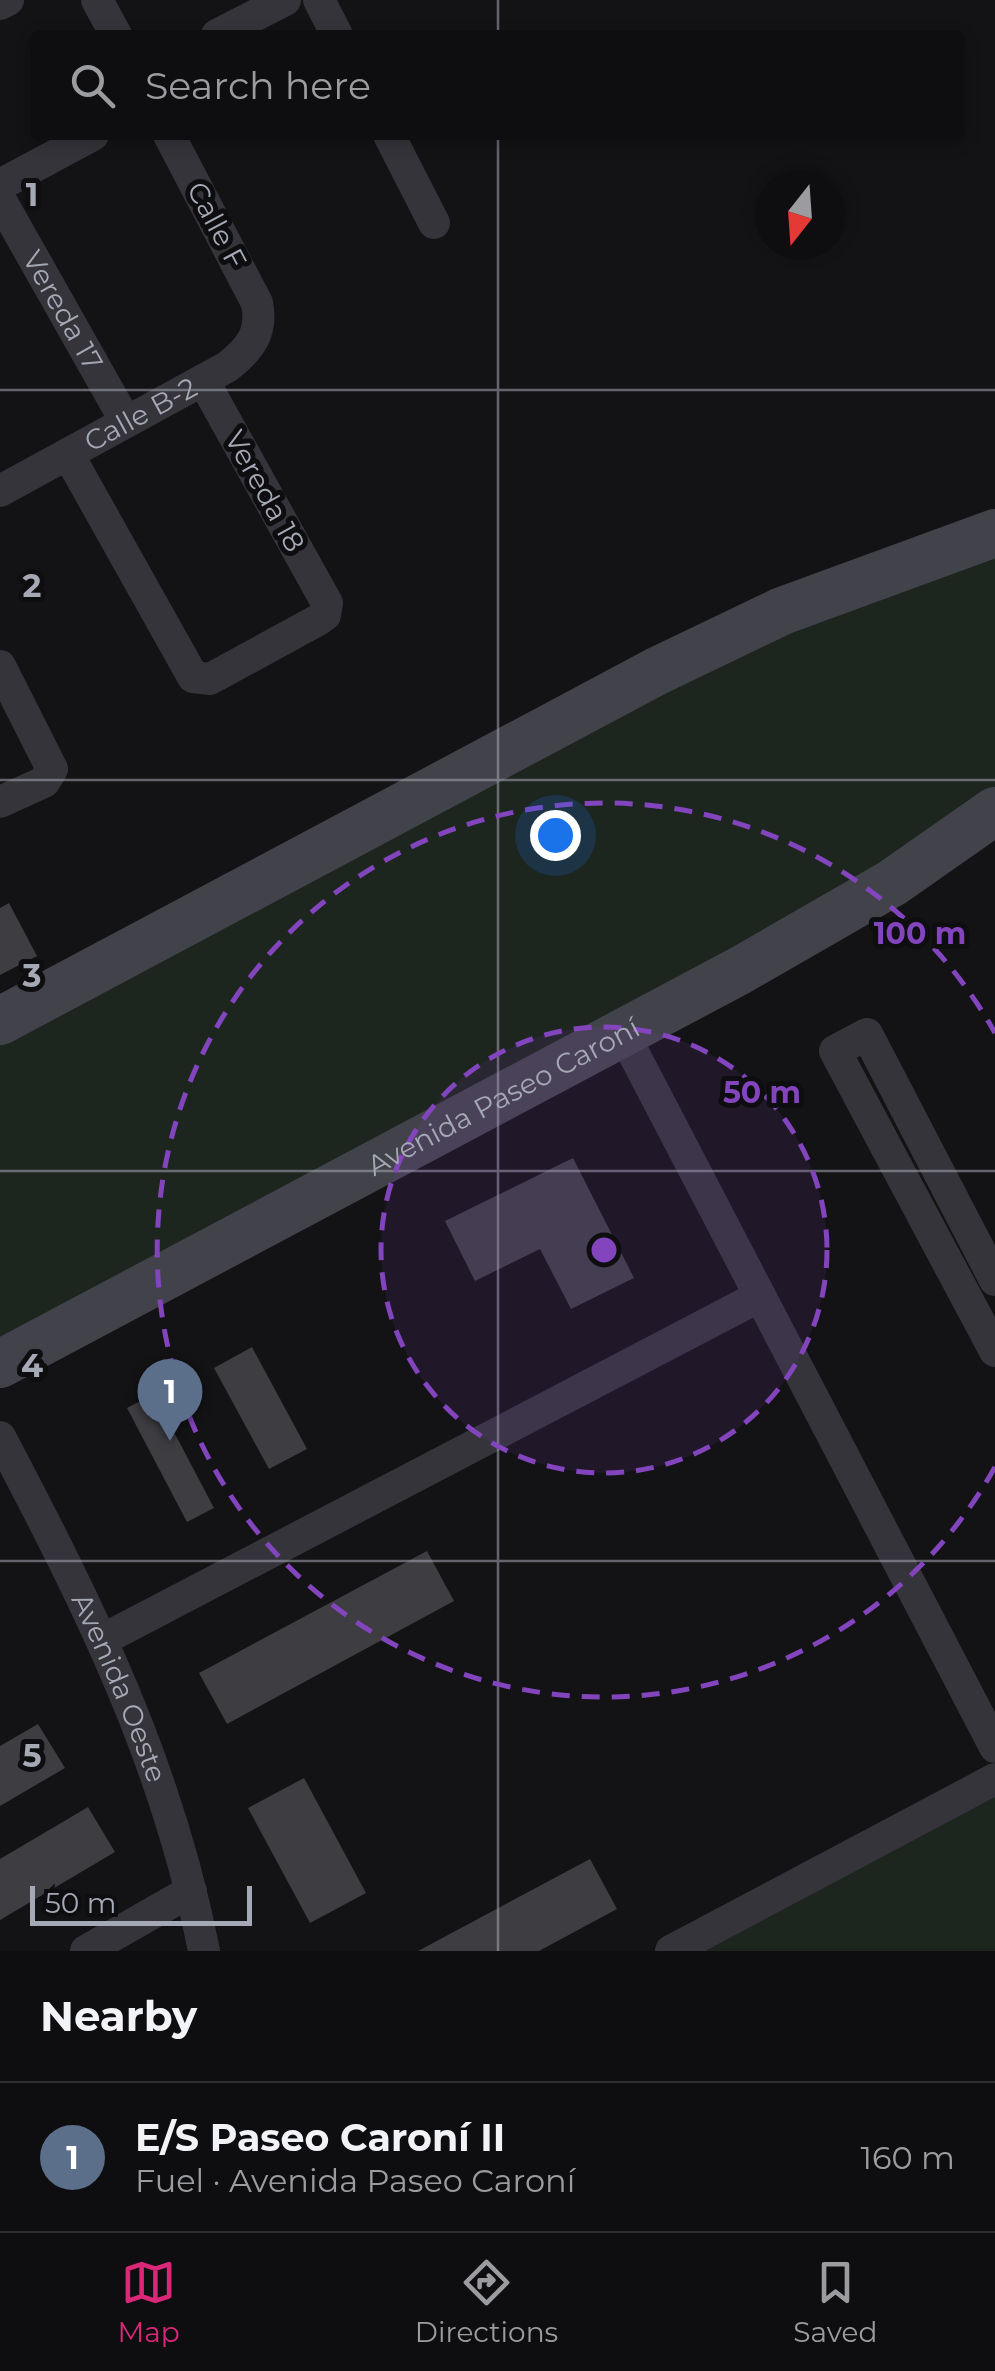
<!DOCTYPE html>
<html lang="en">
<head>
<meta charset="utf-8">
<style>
  :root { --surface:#0e0e10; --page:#1c1c1e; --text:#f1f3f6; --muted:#9b9c9f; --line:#2e2e30; --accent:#db2777 }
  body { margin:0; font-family:Montserrat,sans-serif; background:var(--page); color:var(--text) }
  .compass { position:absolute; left:755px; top:170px; width:90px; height:90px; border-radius:50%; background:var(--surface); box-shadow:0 5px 15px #0003; rotate:197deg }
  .scale { position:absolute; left:30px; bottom:25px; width:222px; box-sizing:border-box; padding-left:10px; border:5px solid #a5a8b5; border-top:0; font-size:28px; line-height:35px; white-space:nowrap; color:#a5a8b5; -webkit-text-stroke:8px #0e0e10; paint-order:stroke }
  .you { position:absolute; left:555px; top:835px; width:35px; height:35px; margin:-25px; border:8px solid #fff; border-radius:50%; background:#1a73e8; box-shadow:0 0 0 15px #1a73e833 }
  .badge { display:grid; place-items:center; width:65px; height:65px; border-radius:50%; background:var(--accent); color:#fff; font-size:32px; font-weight:700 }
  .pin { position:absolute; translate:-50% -82px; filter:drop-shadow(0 2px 5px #0008) }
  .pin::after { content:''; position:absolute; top:52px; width:35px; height:30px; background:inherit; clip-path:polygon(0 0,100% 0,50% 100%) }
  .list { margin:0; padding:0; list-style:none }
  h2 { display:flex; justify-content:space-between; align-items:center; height:130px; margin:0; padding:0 40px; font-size:42px }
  h2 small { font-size:32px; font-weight:400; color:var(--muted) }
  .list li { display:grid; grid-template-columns:65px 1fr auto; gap:30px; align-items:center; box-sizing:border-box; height:150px; padding:0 40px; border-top:2px solid var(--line) }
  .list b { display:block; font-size:38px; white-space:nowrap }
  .list p { margin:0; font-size:32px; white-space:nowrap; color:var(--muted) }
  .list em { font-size:32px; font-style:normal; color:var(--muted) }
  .icon { flex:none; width:55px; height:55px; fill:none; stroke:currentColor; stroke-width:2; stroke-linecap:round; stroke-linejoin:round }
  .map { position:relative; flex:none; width:995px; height:1951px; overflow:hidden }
  .search { position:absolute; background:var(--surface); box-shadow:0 5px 15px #0003; left:30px; right:30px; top:30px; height:110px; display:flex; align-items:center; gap:25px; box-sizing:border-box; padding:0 35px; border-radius:10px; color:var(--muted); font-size:38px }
  .sheet { height:280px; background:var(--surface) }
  nav { display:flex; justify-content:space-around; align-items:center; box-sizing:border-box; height:140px; border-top:2px solid var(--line); background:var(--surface); font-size:28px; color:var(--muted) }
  nav a { display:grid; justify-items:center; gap:5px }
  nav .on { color:var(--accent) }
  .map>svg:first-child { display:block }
</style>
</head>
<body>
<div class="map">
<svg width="995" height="1951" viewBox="0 0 995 1951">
  <rect width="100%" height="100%" fill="#131315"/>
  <path fill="#1d251f" d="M 995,533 L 995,811 L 0,1364 L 0,1021 L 288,869 Z
    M 995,1779 L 995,1951 L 671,1951 Z"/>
  <path fill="#3d3d42" d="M 9,903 L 37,956 L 0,975 L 0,908 Z
    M 573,1158 L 634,1278 L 571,1309 L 540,1249 L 475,1281 L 445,1221 Z
    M 252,1347 L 307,1449 L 269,1469 L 214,1368 Z
    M 154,1394 L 214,1508 L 187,1522 L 127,1408 Z
    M 427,1551 L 454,1601 L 227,1724 L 199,1673 Z
    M 38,1724 L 65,1768 L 0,1806 L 0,1746 Z
    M 304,1778 L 366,1893 L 310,1923 L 248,1808 Z
    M 88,1807 L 115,1852 L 0,1920 L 0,1859 Z
    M 590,1859 L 617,1909 L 539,1951 L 418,1951 Z"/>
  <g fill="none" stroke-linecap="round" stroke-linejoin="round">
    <g stroke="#34343a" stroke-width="32">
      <path d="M 97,0 L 116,35"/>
      <path d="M 319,0 L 337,35"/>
      <path d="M 0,4 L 8,0"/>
      <path d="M 217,35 L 285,0"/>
      <path d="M 389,135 L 434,223"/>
      <path d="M 0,185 L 93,135"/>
      <path id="s1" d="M 0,199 L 126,422"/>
      <path d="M 68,454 L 193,677 L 210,679 L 318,620 L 325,615 L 327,603 L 203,380"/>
      <path id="s2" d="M 0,491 L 227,367 C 250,349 263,333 257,303 L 169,135"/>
      <path d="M 0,666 L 52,769 L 44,782 L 0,802"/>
      <path d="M 623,1033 L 995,1747"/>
      <path d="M 995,1280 L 867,1034 L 835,1051 L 995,1351"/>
      <path id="s3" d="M 0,1437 C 89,1606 167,1762 204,1951"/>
      <path d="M 104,1639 L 760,1296"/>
      <path d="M 86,1951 L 191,1891"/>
      <path d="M 671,1951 L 995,1779"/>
    </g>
    <g stroke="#42434a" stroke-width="48">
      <path d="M 0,1021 L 657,671 L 782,611 L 995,533"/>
      <path id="s4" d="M 0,1364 L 739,971 L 892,883 L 995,811"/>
    </g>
  </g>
  <path fill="none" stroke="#a5a8b5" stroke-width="2.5" stroke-opacity="0.55" d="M 498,0 L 498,35M 498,135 L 498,1951M 0,390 L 995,390M 0,780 L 995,780M 0,1171 L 995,1171M 0,1561 L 995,1561"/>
  <circle cx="604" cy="1250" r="223" fill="#8345bd" fill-opacity=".12"/>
  <g fill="none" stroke="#8345bd" stroke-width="5" stroke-dasharray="18 12">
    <circle cx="604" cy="1250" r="223"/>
    <path d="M995 1467A447 447 0 1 1 995 1033"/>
  </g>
  <g text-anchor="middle" stroke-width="10" stroke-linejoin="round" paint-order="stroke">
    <g font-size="28" fill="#a5a8b5" stroke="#0e0e10">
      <text transform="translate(217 225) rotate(62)" y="10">Calle F</text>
      <text dy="10" stroke="none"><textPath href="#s1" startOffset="128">Vereda 17</textPath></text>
      <text dy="10" stroke="none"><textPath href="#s2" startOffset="160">Calle B-2</textPath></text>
      <text transform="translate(265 491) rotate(61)" y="10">Vereda 18</text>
      <text dy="10" stroke="none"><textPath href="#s4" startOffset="570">Avenida Paseo Caroní</textPath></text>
      <text dy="10" stroke="none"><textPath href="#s3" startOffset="278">Avenida Oeste</textPath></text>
    </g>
  </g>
  <g font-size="32" text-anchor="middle" font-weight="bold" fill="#a5a8b5" stroke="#0e0e10" stroke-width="10" stroke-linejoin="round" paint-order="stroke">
    <text x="32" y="206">1</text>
    <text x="32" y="597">2</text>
    <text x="32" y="987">3</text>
    <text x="32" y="1377">4</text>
    <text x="32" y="1767">5</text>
  </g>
  <circle cx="604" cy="1250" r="15" fill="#8345bd" stroke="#0e0e10" stroke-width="5"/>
  <g font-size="30" text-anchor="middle" font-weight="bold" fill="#8345bd" stroke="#0e0e10" stroke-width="10" stroke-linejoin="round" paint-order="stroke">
    <text x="920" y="944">100 m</text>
    <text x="762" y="1103">50 m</text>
  </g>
</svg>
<svg class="compass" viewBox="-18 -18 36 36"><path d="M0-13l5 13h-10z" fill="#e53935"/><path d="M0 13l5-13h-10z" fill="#9b9c9f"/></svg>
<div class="scale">50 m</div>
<div class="you"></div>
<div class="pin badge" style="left:170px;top:1441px;background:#5c6f8a">1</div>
<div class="search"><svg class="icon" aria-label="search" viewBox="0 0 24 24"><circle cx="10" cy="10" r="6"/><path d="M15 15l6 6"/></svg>Search here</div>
</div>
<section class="sheet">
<h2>Nearby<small></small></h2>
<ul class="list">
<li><span class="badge" style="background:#5c6f8a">1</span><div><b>E/S Paseo Caroní II</b><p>Fuel · Avenida Paseo Caroní</p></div><em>160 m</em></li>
</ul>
</section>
<nav>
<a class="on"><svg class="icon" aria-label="map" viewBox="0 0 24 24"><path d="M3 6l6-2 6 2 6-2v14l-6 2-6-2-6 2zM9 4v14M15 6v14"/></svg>Map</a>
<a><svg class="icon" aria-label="directions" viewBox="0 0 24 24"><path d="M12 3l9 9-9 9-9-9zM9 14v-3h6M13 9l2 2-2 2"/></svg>Directions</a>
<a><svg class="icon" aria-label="saved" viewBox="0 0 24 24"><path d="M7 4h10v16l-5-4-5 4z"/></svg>Saved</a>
</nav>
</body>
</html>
